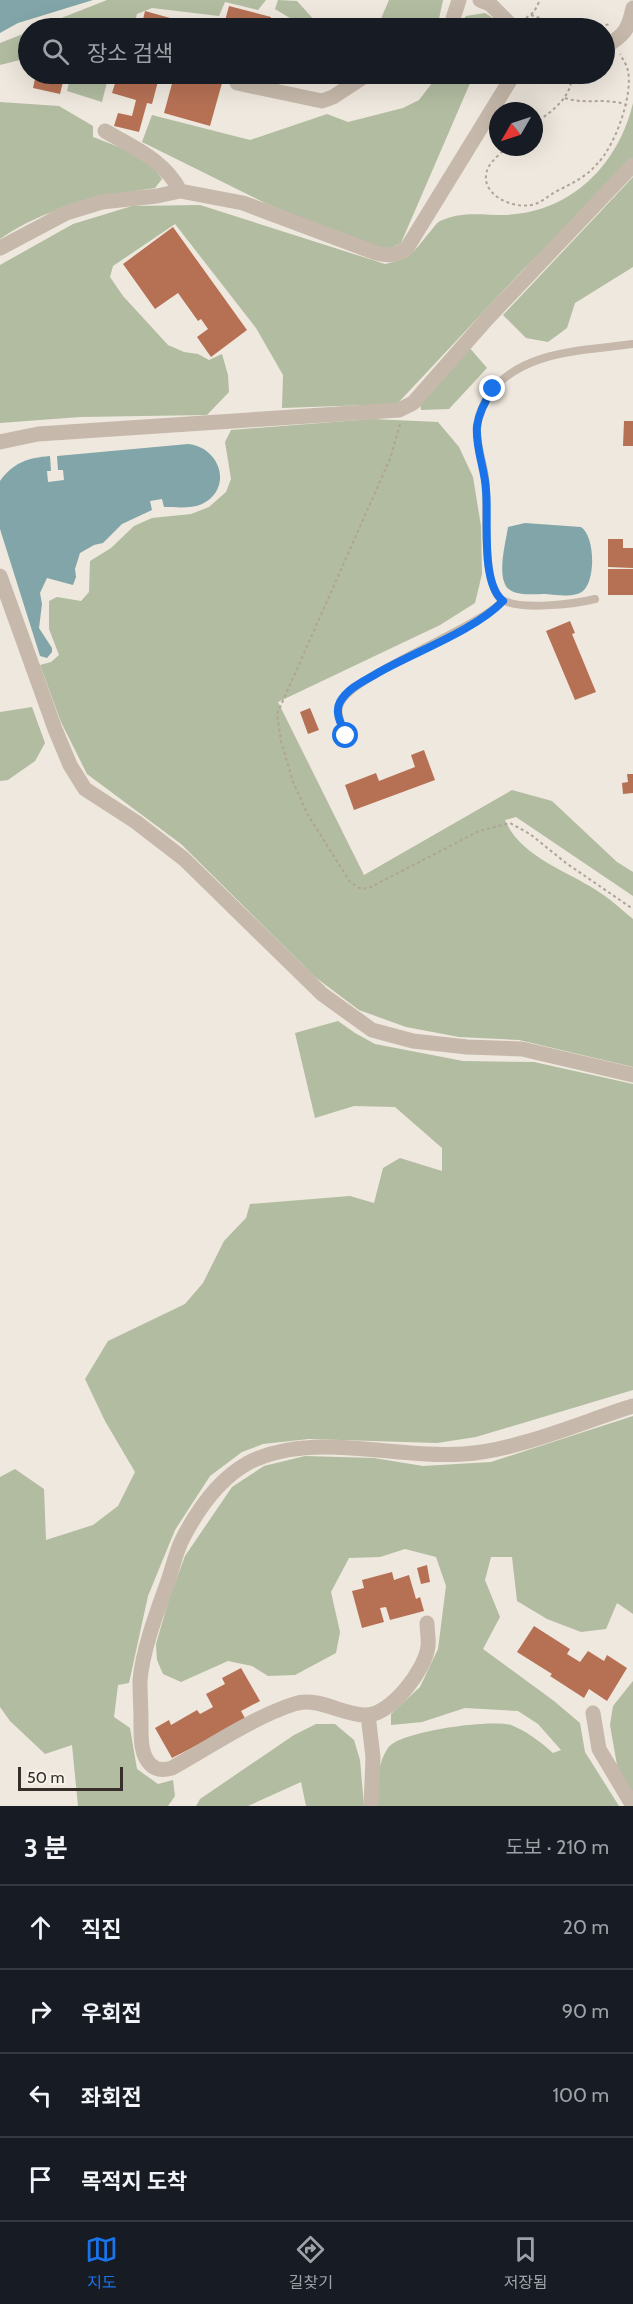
<!DOCTYPE html>
<html lang="ko">
<head>
<meta charset="utf-8">
<style>
  :root { --surface:#171b24; --page:#20242c; --text:#f1f3f6; --muted:#9ea1a6; --line:#363941; --accent:#1a73e8 }
  body { margin:0; font-family:Cabin,"Noto Sans KR",sans-serif; background:var(--page); color:var(--text) }
  .compass { position:absolute; left:489px; top:102px; width:54px; height:54px; border-radius:50%; background:var(--surface); box-shadow:0 6px 24px #0002; rotate:231deg }
  .scale { position:absolute; left:18px; bottom:15px; width:105px; box-sizing:border-box; padding-left:6px; border:3px solid #352e2a; border-top:0; font-size:16px; line-height:21px; white-space:nowrap; color:#352e2a; -webkit-text-stroke:4px #f7f2ea; paint-order:stroke }
  .stop { position:absolute; width:18px; height:18px; margin:-14px; border:4px solid #1a73e8; border-radius:50%; background:#fff }
  .stop.end { background:#1a73e8; border-color:#fff; box-shadow:0 2px 6px #0008 }
  .list { margin:0; padding:0; list-style:none }
  h2 { display:flex; justify-content:space-between; align-items:center; height:78px; margin:0; padding:0 24px; font-size:26px }
  h2 small { font-size:20px; font-weight:400; color:var(--muted) }
  .list li { display:grid; grid-template-columns:39px 1fr auto; gap:18px; align-items:center; box-sizing:border-box; height:84px; padding:0 24px; border-top:2px solid var(--line) }
  .list b { display:block; font-size:22px; white-space:nowrap }
  .list em { font-size:20px; font-style:normal; color:var(--muted) }
  .icon { flex:none; width:33px; height:33px; fill:none; stroke:currentColor; stroke-width:2; stroke-linecap:round; stroke-linejoin:round }
  .map { position:relative; flex:none; width:633px; height:1806px; overflow:hidden }
  .search { position:absolute; background:var(--surface); box-shadow:0 6px 24px #0002; left:18px; right:18px; top:18px; height:66px; display:flex; align-items:center; gap:15px; box-sizing:border-box; padding:0 21px; border-radius:33px; color:var(--muted); font-size:22px }
  .sheet { height:414px; background:var(--surface) }
  nav { display:flex; justify-content:space-around; align-items:center; box-sizing:border-box; height:84px; border-top:2px solid var(--line); background:var(--surface); font-size:16px; color:var(--muted) }
  nav a { display:grid; justify-items:center; gap:3px }
  nav .on { color:var(--accent) }
  .map>svg:first-child { display:block }
</style>
</head>
<body>
<div class="map">
<svg width="633" height="1806" viewBox="0 0 633 1806">
  <rect width="100%" height="100%" fill="#efe8de"/>
  <path fill="#b1bca0" d="M 107,0 L 266,0 L 258,10 L 225,2 L 219,16 L 152,8 L 137,14 L 133,28 L 36,28 Z
    M 278,0 L 297,1 L 316,22 L 328,28 L 296,28 L 298,23 L 275,9 Z
    M 389,0 L 443,0 L 437,28 L 377,28 Z
    M 485,13 L 493,18 L 491,28 L 457,28 L 466,16 Z
    M 28,32 L 28,58 L 0,65 L 0,43 Z
    M 71,74 L 109,74 L 102,102 L 67,91 Z
    M 439,74 L 474,74 L 401,243 L 389,249 L 376,248 L 267,204 L 142,142 L 152,115 L 250,140 L 327,114 L 348,122 L 403,108 L 419,100 Z
    M 0,102 L 59,106 L 93,126 L 93,137 C 118,147 148,156 162,179 L 155,188 C 100,196 46,207 0,239 Z
    M 633,103 L 633,159 L 518,275 L 397,404 L 282,408 L 283,375 L 256,328 L 175,224 L 113,266 L 110,277 L 123,296 L 168,345 L 184,352 L 198,354 L 209,360 L 222,354 L 228,375 L 229,392 L 207,415 L 80,417 L 0,423 L 0,265 L 73,224 L 132,206 L 200,205 L 385,264 C 410,259 412,254 428,234 C 432,230 436,223 440,221 C 461,211 482,215 504,215 C 570,213 618,166 633,103 Z
    M 633,177 L 633,267 L 575,303 L 567,328 L 548,342 L 526,338 L 503,315 Z
    M 468,346 L 487,368 L 449,409 L 421,410 L 420,404 Z
    M 372,419 L 438,422 L 459,447 L 473,477 L 481,526 L 482,574 L 475,603 L 440,625 L 278,702 L 364,875 L 512,790 L 552,801 L 617,862 L 633,872 L 633,896 L 516,817 L 505,820 C 520,856 565,870 596,890 C 609,898 621,909 633,919 L 633,1067 L 519,1040 L 459,1037 L 406,1027 L 359,1010 L 315,977 L 181,844 L 87,774 L 61,722 L 40,665 L 51,662 L 59,655 L 49,629 L 49,601 L 57,597 L 81,601 L 89,592 L 90,561 L 111,548 L 134,526 L 152,518 L 191,514 L 209,507 L 226,492 L 231,479 L 225,442 L 231,430 Z
    M 32,707 L 45,743 L 35,761 L 8,780 L 0,781 L 0,712 Z
    M 338,1021 L 355,1033 L 375,1044 L 463,1061 L 534,1062 L 633,1084 L 633,1390 L 476,1437 L 437,1443 L 309,1439 L 263,1444 L 242,1452 L 210,1476 L 175,1530 L 148,1596 L 129,1683 L 118,1685 L 114,1717 L 130,1728 L 137,1769 L 158,1784 L 173,1780 L 175,1796 L 168,1806 L 78,1806 L 72,1745 L 45,1754 L 10,1721 L 0,1707 L 0,1477 L 15,1469 L 44,1489 L 46,1540 L 93,1525 L 118,1506 L 135,1472 L 105,1421 L 85,1379 L 108,1341 L 185,1304 L 203,1283 L 224,1241 L 246,1218 L 250,1204 L 350,1196 L 374,1203 L 383,1168 L 400,1158 L 442,1171 L 442,1148 L 395,1107 L 354,1106 L 315,1118 L 295,1033 Z
    M 633,1416 L 633,1614 L 617,1603 L 606,1629 L 581,1632 L 547,1619 L 517,1601 L 512,1557 L 491,1557 L 485,1580 L 500,1617 L 483,1649 L 554,1701 L 580,1723 L 585,1752 L 619,1806 L 377,1806 C 378,1787 376,1765 388,1748 C 399,1731 492,1719 511,1725 C 526,1731 541,1742 553,1753 L 561,1750 L 538,1724 L 518,1711 L 465,1708 L 422,1722 L 391,1725 L 391,1714 L 420,1687 L 438,1649 L 446,1586 L 436,1557 L 405,1549 L 380,1557 L 349,1558 L 331,1592 L 340,1632 L 336,1653 L 295,1675 L 268,1676 L 252,1666 L 228,1661 L 181,1682 L 163,1674 L 157,1660 L 156,1644 L 169,1599 L 185,1556 L 232,1487 L 264,1466 L 305,1456 L 374,1458 L 423,1466 L 491,1462 Z
    M 633,1681 L 633,1798 L 618,1771 L 610,1725 L 613,1706 Z
    M 316,1724 L 335,1724 L 354,1740 L 360,1760 L 364,1806 L 306,1806 L 301,1782 L 248,1806 L 196,1806 L 200,1799 L 294,1735 Z"/>
  <path fill="#81a5a8" d="M 0,0 L 93,0 L 18,23 L 0,33 Z
    M 188,444 C 220,447 234,488 202,504 C 191,509 176,507 164,507 L 162,499 L 150,501 L 152,510 L 122,524 L 103,543 L 94,545 L 80,553 L 75,569 L 76,577 L 73,585 L 47,578 L 40,593 L 42,604 L 39,628 L 52,648 L 52,652 L 47,658 L 40,656 L 0,529 L 0,481 C 14,462 28,458 50,456 L 51,471 L 47,471 L 48,482 L 64,480 L 63,470 L 58,470 L 57,456 Z
    M 525,523 L 581,527 C 595,536 596,580 583,591 C 574,598 557,595 546,594 C 536,594 519,596 510,590 C 495,580 506,542 508,527 Z"/>
  <path fill="#b67155" d="M 229,6 L 271,17 L 268,28 L 223,28 Z
    M 145,11 L 206,28 L 141,28 Z
    M 36,74 L 65,74 L 60,94 L 33,88 Z
    M 118,74 L 160,74 L 152,104 L 147,103 L 139,132 L 114,126 L 118,113 L 132,116 L 136,100 L 112,93 Z
    M 187,74 L 214,74 L 212,80 L 222,83 L 210,126 L 164,113 L 173,80 L 185,83 Z
    M 220,74 L 274,74 L 271,84 L 246,81 Z
    M 173,227 L 247,330 L 211,357 L 197,337 L 208,329 L 201,319 L 198,321 L 178,293 L 155,309 L 123,264 Z
    M 624,421 L 633,421 L 633,446 L 623,446 Z
    M 608,539 L 623,539 L 623,548 L 633,548 L 633,568 L 608,567 Z
    M 608,569 L 633,569 L 633,595 L 608,595 Z
    M 570,621 L 575,633 L 572,634 L 596,692 L 575,700 L 546,631 Z
    M 310,708 L 319,730 L 308,734 L 300,712 Z
    M 424,750 L 435,780 L 354,810 L 345,785 L 376,773 L 379,781 L 415,767 L 411,755 Z
    M 627,774 L 633,774 L 633,793 L 623,794 L 622,783 L 628,782 Z
    M 427,1565 L 430,1582 L 421,1584 L 417,1568 Z
    M 392,1572 L 394,1580 L 409,1575 L 416,1599 L 420,1597 L 424,1611 L 390,1620 L 386,1607 L 380,1608 L 384,1622 L 362,1628 L 352,1591 L 364,1588 L 362,1580 Z
    M 534,1626 L 570,1649 L 567,1654 L 580,1662 L 588,1651 L 604,1661 L 607,1655 L 627,1668 L 607,1701 L 589,1689 L 584,1698 L 550,1676 L 552,1674 L 517,1652 Z
    M 241,1668 L 260,1701 L 241,1711 L 246,1720 L 172,1758 L 155,1728 L 169,1720 L 171,1725 L 197,1710 L 200,1714 L 213,1707 L 206,1694 L 225,1684 L 222,1678 Z"/>
  <g fill="none" stroke-linecap="round" stroke-linejoin="round">
    <path stroke="#b1a396" stroke-width="2" stroke-dasharray="3 3" stroke-linecap="butt" d="M 531,15 L 548,21 L 565,21 L 578,28
      M 526,18 L 534,12 L 540,0
      M 594,28 L 610,24
      M 565,98 C 585,105 606,97 627,105
      M 534,124 C 552,111 572,98 572,74
      M 507,147 C 501,153 492,160 488,168 C 477,193 511,209 531,205 C 540,204 548,196 555,192 C 571,184 586,177 597,164 C 615,146 633,96 628,71 C 627,65 623,60 620,54
      M 400,424 L 390,459 L 277,714 L 281,741 L 293,782 L 308,815 L 350,882 L 361,889 L 369,888 L 479,831 L 510,823 L 530,834 L 566,863 L 633,909"/>
    <path stroke="#c6b9ab" stroke-width="8" d="M 595,599 C 575,604 518,611 501,599 C 486,588 486,534 486,516 C 486,501 487,486 484,471 C 481,457 477,444 477,430 C 477,419 482,406 488,396 C 519,350 584,351 633,344
      M 346,736 C 343,727 336,716 339,706 C 348,676 473,631 503,601"/>
    <path stroke="#c6b9ab" stroke-width="15" d="M 480,0 L 490,4 L 514,28
      M 450,28 L 459,0
      M 604,48 C 624,35 628,31 633,8
      M 237,83 L 322,101 L 333,97 L 368,74
      M 105,131 C 132,147 165,160 180,191
      M 0,248 L 66,213 L 102,202 L 157,196 L 180,191 L 243,203 L 376,253 C 389,256 395,256 407,248 L 514,74
      M 0,442 L 38,434 L 399,410 L 413,403 L 486,320 L 633,165
      M 0,576 L 55,729 L 70,765 L 85,789 L 136,822 L 184,859 L 322,994 L 372,1030 L 413,1041 L 467,1047 L 522,1049 L 633,1075
      M 427,1623 C 427,1631 429,1639 428,1646 C 426,1669 391,1715 366,1715 C 342,1715 318,1696 294,1704 C 254,1717 209,1747 172,1768 C 165,1770 157,1771 151,1765 C 140,1755 141,1736 141,1722 C 141,1709 140,1695 140,1681 C 142,1651 158,1609 168,1581 C 173,1567 176,1551 183,1538 C 198,1509 219,1479 248,1463 C 310,1430 395,1459 463,1454 C 516,1451 582,1422 633,1406
      M 593,1713 L 599,1749 L 633,1806
      M 368,1715 L 373,1757 L 371,1806"/>
  </g>
  <g fill="none" stroke-linecap="round" stroke-linejoin="round">
    <path stroke="#1a73e8" stroke-width="8" d="M 346,736 C 342,725 334,713 340,702 C 348,688 364,681 376,674 C 414,652 474,631 503,601 C 480,582 489,518 486,490 C 485,469 475,447 477,426 C 479,412 485,401 493,389"/>
  </g>
</svg>
<svg class="compass" viewBox="-18 -18 36 36"><path d="M0-13l5 13h-10z" fill="#e53935"/><path d="M0 13l5-13h-10z" fill="#9ea1a6"/></svg>
<div class="scale">50 m</div>
<div class="stop" style="left:346px;top:736px"></div>
<div class="stop end" style="left:493px;top:389px"></div>
<div class="search"><svg class="icon" aria-label="search" viewBox="0 0 24 24"><circle cx="10" cy="10" r="6"/><path d="M15 15l6 6"/></svg>장소 검색</div>
</div>
<section class="sheet">
<h2>3 분<small>도보 · 210 m</small></h2>
<ul class="list">
<li><svg class="icon" aria-label="ahead" viewBox="0 0 24 24"><path d="M12 20V5M6 11l6-6 6 6"/></svg><div><b>직진</b></div><em>20 m</em></li>
<li><svg class="icon" aria-label="right" viewBox="0 0 24 24"><path d="M7 20v-9h11M14 6l5 5-5 5"/></svg><div><b>우회전</b></div><em>90 m</em></li>
<li><svg class="icon" aria-label="left" viewBox="0 0 24 24"><path d="M17 20v-9H6M10 6l-5 5 5 5"/></svg><div><b>좌회전</b></div><em>100 m</em></li>
<li><svg class="icon" aria-label="arrive" viewBox="0 0 24 24"><path d="M6 21V4h12l-3 4 3 4H6"/></svg><div><b>목적지 도착</b></div></li>
</ul>
</section>
<nav>
<a class="on"><svg class="icon" aria-label="map" viewBox="0 0 24 24"><path d="M3 6l6-2 6 2 6-2v14l-6 2-6-2-6 2zM9 4v14M15 6v14"/></svg>지도</a>
<a><svg class="icon" aria-label="directions" viewBox="0 0 24 24"><path d="M12 3l9 9-9 9-9-9zM9 14v-3h6M13 9l2 2-2 2"/></svg>길찾기</a>
<a><svg class="icon" aria-label="saved" viewBox="0 0 24 24"><path d="M7 4h10v16l-5-4-5 4z"/></svg>저장됨</a>
</nav>
</body>
</html>
